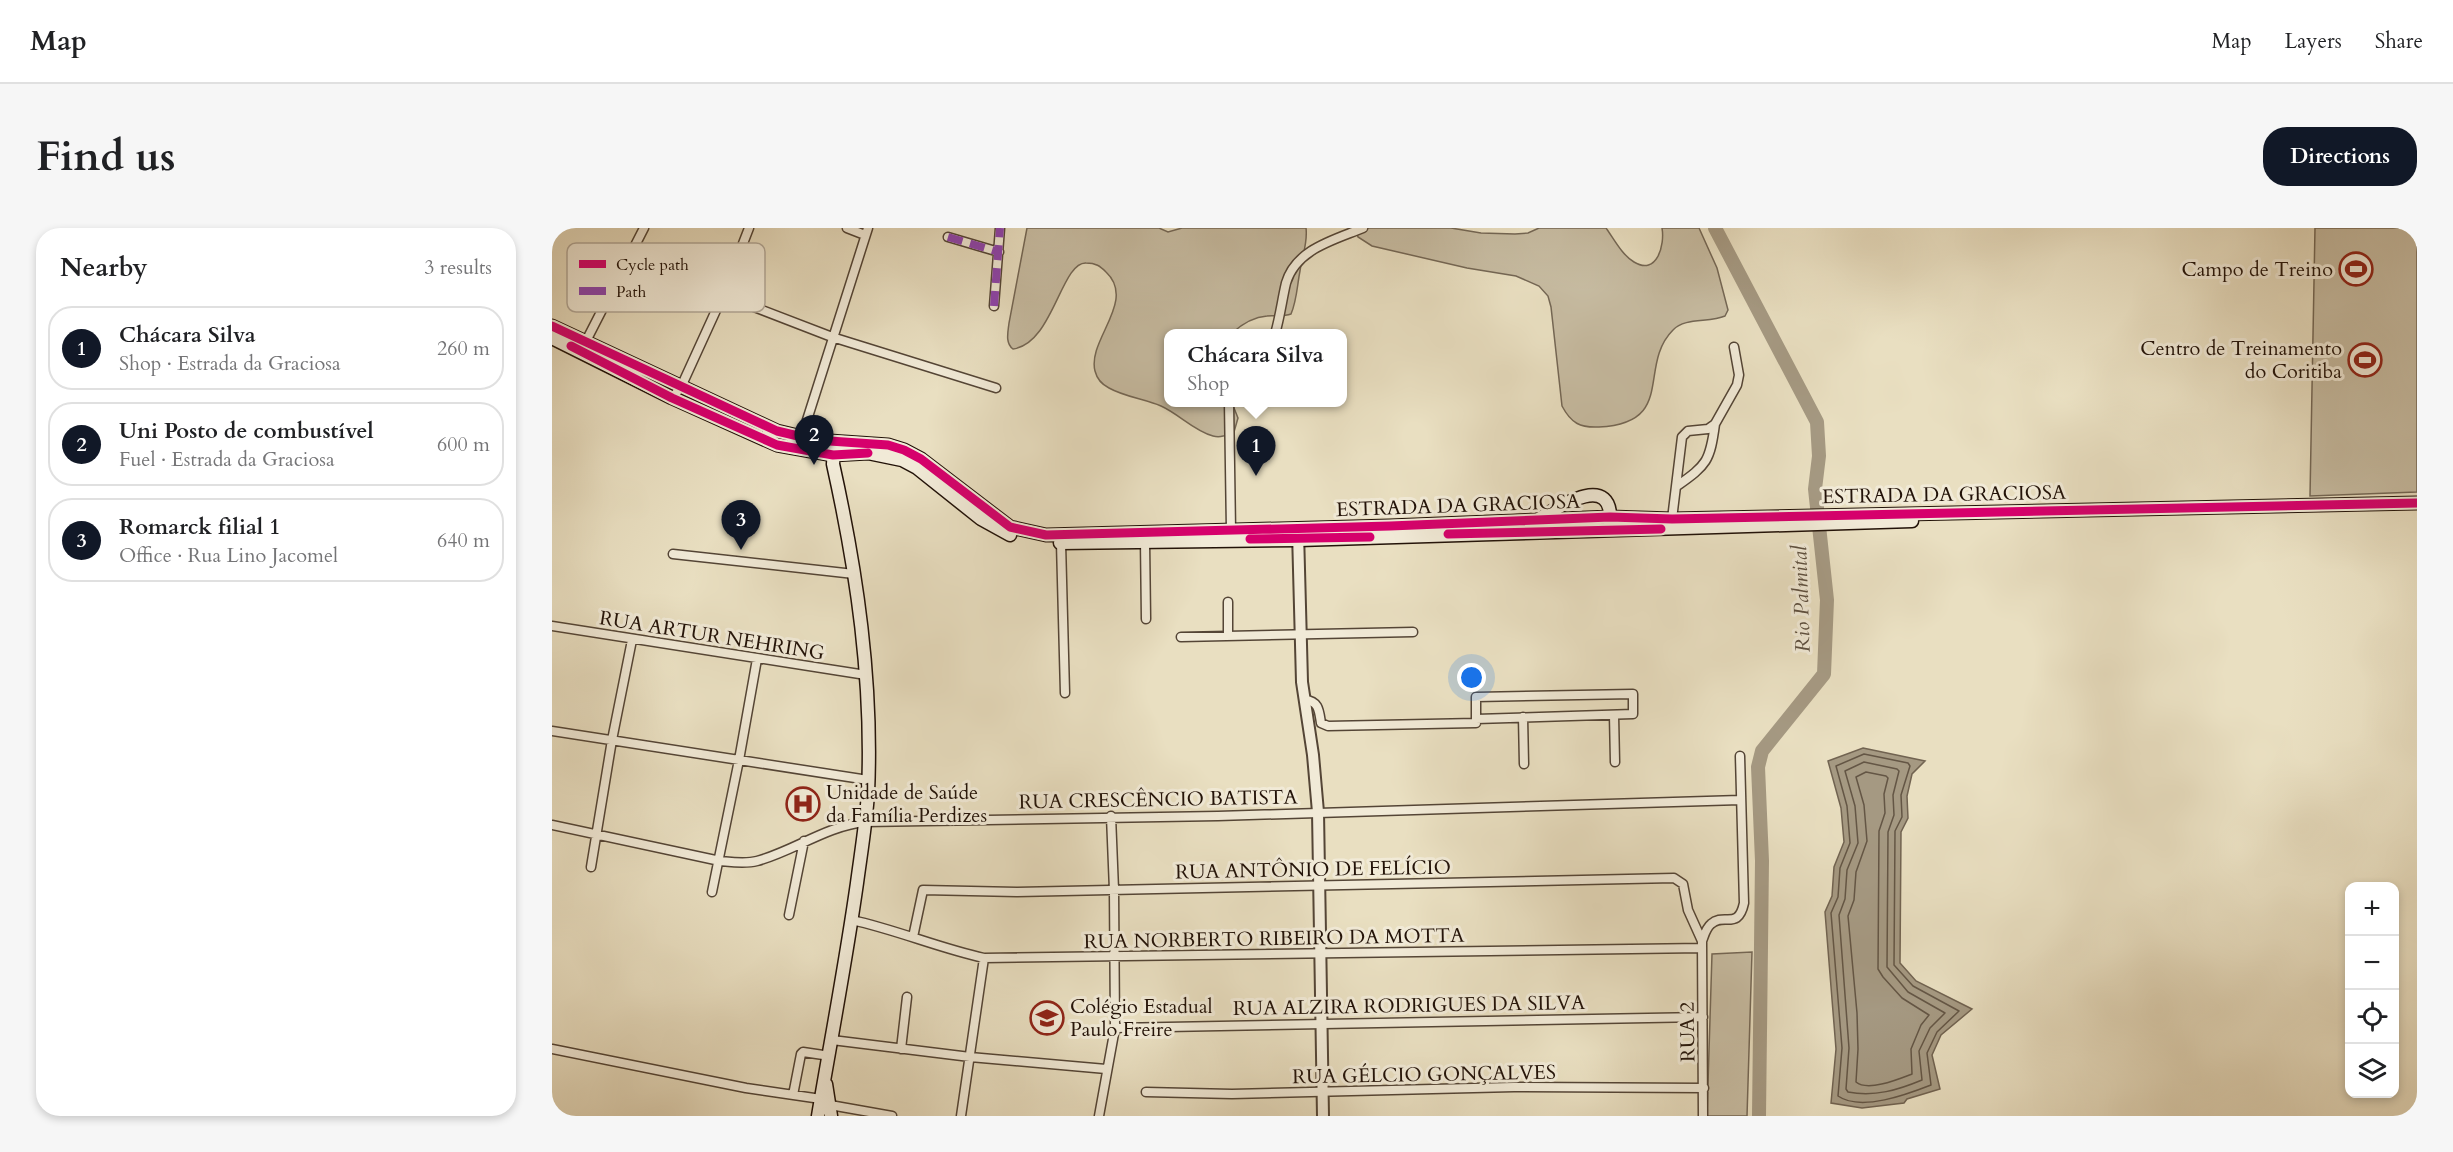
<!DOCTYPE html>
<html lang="en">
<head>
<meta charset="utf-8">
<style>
  :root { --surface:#fff; --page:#f6f6f6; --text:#202124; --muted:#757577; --line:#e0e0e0; --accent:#111827 }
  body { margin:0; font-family:Cardo,serif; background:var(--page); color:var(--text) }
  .controls { position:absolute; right:18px; bottom:18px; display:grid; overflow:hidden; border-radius:12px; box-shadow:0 3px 9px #0003 }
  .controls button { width:54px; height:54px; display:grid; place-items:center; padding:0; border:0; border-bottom:2px solid var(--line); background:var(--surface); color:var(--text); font:30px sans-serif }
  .you { position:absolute; left:920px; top:450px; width:21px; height:21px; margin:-15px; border:4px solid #fff; border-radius:50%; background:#1a73e8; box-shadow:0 0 0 9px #1a73e833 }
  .badge { display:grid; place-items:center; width:39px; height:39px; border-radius:50%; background:var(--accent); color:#fff; font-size:20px; font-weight:700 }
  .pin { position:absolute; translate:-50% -50px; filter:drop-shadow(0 2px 3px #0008) }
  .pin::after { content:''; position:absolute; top:32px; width:21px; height:18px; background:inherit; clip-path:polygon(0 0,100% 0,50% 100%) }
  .popup { position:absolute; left:612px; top:101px; width:183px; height:78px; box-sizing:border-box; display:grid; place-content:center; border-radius:12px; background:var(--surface); filter:drop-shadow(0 2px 4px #0005); font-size:20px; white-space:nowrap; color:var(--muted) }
  .popup b { font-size:22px; color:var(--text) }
  .popup::after { content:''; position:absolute; left:50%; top:100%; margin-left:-12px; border:12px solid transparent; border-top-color:var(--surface) }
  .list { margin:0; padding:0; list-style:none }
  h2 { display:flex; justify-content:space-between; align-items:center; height:78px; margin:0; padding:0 24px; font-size:26px }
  h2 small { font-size:20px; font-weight:400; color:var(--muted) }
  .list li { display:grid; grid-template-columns:39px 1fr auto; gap:18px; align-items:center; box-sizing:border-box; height:84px; margin:0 12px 12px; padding:0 12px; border:2px solid var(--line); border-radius:24px }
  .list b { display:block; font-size:22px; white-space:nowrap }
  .list p { margin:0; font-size:20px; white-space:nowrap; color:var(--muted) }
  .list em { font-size:20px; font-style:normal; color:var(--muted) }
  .icon { flex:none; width:33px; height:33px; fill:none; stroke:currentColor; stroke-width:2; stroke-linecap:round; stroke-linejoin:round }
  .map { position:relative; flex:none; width:1865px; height:888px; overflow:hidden; border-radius:24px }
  header { display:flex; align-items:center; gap:36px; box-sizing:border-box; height:84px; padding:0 30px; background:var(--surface); border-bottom:2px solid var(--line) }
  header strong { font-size:28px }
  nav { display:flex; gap:33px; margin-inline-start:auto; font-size:21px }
  .intro { display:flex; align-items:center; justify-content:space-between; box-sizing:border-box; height:144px; padding:0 36px }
  h1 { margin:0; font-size:42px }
  .button { padding:15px 27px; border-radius:24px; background:var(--accent); color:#fff; font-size:21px; font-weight:700 }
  main { display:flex; gap:36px; padding:0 36px }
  aside { flex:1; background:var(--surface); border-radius:24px; box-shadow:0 3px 9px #0003 }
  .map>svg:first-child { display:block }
</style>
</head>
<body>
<header>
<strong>Map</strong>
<nav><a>Map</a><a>Layers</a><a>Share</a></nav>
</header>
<div class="intro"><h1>Find us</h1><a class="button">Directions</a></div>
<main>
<aside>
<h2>Nearby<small>3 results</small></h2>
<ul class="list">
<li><span class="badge">1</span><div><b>Chácara Silva</b><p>Shop · Estrada da Graciosa</p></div><em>260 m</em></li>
<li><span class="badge">2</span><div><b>Uni Posto de combustível</b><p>Fuel · Estrada da Graciosa</p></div><em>600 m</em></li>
<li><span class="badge">3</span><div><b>Romarck filial 1</b><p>Office · Rua Lino Jacomel</p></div><em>640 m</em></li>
</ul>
</aside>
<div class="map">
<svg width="1865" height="888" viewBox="0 0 1865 888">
  <rect width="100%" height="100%" fill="#e9dfc1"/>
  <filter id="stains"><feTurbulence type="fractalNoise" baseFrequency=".00333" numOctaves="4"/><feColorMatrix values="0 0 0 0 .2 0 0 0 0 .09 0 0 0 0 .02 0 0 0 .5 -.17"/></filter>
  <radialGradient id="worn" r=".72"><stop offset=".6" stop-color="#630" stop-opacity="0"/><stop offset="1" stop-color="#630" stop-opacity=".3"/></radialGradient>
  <path fill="#c7bca2" stroke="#746755" stroke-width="1.5" d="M 475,0 L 607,0 L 616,4 L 630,0 L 754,0 C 756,15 750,28 748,43 C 745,58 745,72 739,86 C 731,89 723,87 715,88 C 701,89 690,96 680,105 L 617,106 L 617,174 L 680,175 L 686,190 L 682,204 C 675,207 669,210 661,208 C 642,203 627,186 609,178 C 593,171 573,169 557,160 C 551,157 545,151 543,143 C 535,112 585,73 554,44 C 548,38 544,35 534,35 C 509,34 501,116 461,121 C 453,115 456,104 457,95 Z
    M 803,0 L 899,0 L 929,5 L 963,6 L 976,5 L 987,0 L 1054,0 C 1062,11 1070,27 1082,34 C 1105,48 1113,17 1110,0 L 1147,0 L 1165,40 L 1176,82 L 1173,88 C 1157,95 1133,89 1121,102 C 1085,138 1125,195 1047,199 C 1028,200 1019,195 1010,178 L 999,79 L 996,68 L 987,58 L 964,48 L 915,40 L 820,18 L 806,9 Z
    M 1763,0 L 1865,0 L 1865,264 L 1758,268 Z
    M 1200,724 L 1195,888 L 1155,888 L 1160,726 Z"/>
  <path fill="#a59982" stroke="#716351" stroke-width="1.5" d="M 1311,520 L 1373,533 L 1360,546 L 1355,568 L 1356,590 L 1349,604 L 1348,735 L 1364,753 L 1420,781 L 1389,807 L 1380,827 L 1388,861 L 1355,871 L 1352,875 L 1310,880 L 1279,875 L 1284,821 L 1273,684 L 1280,668 L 1282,639 L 1292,614 L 1289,580 L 1276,533 Z"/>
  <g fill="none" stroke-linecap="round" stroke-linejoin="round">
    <path stroke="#645645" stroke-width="1.5" d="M 1312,526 L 1356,535 L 1358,538 L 1349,567 L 1350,589 L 1343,603 L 1342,737 L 1361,758 L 1407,783 L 1385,804 L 1375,825 L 1379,857 C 1356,866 1309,884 1286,868 L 1290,820 L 1279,685 L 1286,669 L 1288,640 L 1298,615 L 1295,578 L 1284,538 Z
      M 1312,534 L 1345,541 L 1347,543 L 1341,567 L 1342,587 L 1336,604 L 1335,739 L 1356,764 L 1393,785 L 1378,800 L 1367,823 L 1370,852 C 1346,862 1323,869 1296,864 L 1294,861 L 1297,820 L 1287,687 L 1293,671 L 1295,642 L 1306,615 L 1303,578 L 1293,543 Z
      M 1314,544 L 1334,548 L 1336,550 L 1332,566 L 1333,585 L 1327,603 L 1326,741 L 1331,749 L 1350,770 L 1377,787 L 1369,797 L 1359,821 L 1360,846 C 1347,851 1316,864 1304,854 L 1306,821 L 1305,785 L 1296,688 L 1302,672 L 1304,644 L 1315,613 L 1312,577 L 1304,549 Z"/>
    <path stroke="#a59982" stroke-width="14" d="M 1163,0 L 1265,194 L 1267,228 L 1263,261 L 1275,372 L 1272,446 L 1210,523 L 1206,539 L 1210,633 L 1207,888"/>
    <defs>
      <path id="minor" d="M 295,0 L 313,7
        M 396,9 L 447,24
        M 171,67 L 280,109 L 444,160
        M 442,78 L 448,0
        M 723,106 C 728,89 730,72 734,55 C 744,21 782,12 811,0
        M 32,117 L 92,0
        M 120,170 L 129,159 L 171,67 L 197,0
        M 677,174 L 679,302
        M 248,214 L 316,0
        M 1125,258 C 1155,237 1158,233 1163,196
        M 1120,291 L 1130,209 L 1136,203 L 1156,201 L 1163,196 L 1185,157 L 1187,147 L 1182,119
        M 593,313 L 594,391
        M 509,315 L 513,465
        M 121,326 L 302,346
        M 676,374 L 676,408
        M 0,398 L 314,447
        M 629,409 L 861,404
        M 753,472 C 767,473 767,483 769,495 L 776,498 L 924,495 L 924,469 L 1081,466 L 1081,486 L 924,491
        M 1062,487 L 1063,534
        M 971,489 L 972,536
        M 0,503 L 316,552
        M 0,597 L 168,633 C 180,634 193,636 205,633 C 242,623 274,598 313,594 L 666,588 L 1188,572
        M 39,639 L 60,512 L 80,412
        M 160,664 L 187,532 L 205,431
        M 237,687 L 252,613
        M 300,692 C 345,702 387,720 432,730 L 1150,720
        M 361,709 L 371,662 L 465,664 L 1122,650 L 1131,656 L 1136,682 L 1150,713 L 1151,888
        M 1150,713 C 1152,708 1154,700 1159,696 C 1172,684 1186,703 1192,675 L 1188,528
        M 563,800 L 1151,789
        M 280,812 L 418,829 L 554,841
        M 0,821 L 194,860 L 269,871
        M 349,821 L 355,769
        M 594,864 L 680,866 L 962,859 L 1152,860
        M 241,867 L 249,826 L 251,824 L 278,828
        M 278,877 L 340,888
        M 409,888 L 432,730
        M 547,888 L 563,800 L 562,662 L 559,588"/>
      <path id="tertiary" d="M 746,304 L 750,454 L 761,527 L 766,584 L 771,888"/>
      <path id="secondary" d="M 0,98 L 225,203 L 263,212 L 336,217 L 352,222 L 369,231 L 458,299 L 494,307 L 838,298 L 1058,289 L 1120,291 L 1865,275
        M 0,110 L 120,170 L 225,217 L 281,227 L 316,225 L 350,232 L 365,240 L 429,291 L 458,307
        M 985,292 C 1006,279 1062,242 1058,295
        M 508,315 L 747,312 L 1360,293
        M 274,856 L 279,888
        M 266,888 C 279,811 294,733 305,655 C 309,625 314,595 316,565 C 321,454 305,344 281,236 L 282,221"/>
    </defs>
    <use href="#minor" stroke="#544536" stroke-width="11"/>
    <use href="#tertiary" stroke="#544536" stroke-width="14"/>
    <use href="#secondary" stroke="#221208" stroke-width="15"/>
    <use href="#minor" stroke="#f1ead7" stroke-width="8"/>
    <use href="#tertiary" stroke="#f1ead7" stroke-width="10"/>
    <use href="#secondary" stroke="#f1ead7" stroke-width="12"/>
    <path stroke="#8e44ad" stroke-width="8" stroke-dasharray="15 8" stroke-linecap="butt" d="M 396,9 L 447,24
      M 442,78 L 448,0"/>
    <defs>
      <path id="cycleway" d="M 0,98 L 225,203 L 263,212 L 336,217 L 352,222 L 369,231 L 458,299 L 494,307 L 838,298 L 1058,289 L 1120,291 L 1865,275
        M 19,118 L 120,170 L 225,217 L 281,227 L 316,225
        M 896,306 L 1109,301
        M 698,311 L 818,309"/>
    </defs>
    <use href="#cycleway" stroke="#f1ead7" stroke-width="13"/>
    <use href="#cycleway" stroke="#d6006c" stroke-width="9"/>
  </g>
  <defs>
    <symbol id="stadium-ring" viewBox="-11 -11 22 22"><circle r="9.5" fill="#f1ead7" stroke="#8f2418" stroke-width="1.5"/><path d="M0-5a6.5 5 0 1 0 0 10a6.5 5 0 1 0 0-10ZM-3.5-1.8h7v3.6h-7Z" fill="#8f2418"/></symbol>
    <symbol id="hospital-ring" viewBox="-11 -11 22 22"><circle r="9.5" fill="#f1ead7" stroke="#8f2418" stroke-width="1.5"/><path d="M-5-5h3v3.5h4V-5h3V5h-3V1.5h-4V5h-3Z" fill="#8f2418"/></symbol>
    <symbol id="school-ring" viewBox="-11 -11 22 22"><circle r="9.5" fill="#f1ead7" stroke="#8f2418" stroke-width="1.5"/><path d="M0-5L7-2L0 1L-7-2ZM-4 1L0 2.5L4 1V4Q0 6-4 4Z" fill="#8f2418"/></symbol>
  </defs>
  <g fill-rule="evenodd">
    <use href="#stadium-ring" x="1785" y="22" width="38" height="38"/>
    <use href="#stadium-ring" x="1794" y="113" width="38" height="38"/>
    <use href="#hospital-ring" x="232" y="557" width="38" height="38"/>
    <use href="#school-ring" x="476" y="771" width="38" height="38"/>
  </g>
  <g text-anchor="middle" stroke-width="6" stroke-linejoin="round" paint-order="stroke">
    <g font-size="20" fill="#221208" stroke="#f1ead7" text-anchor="end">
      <text x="1781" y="48">Campo de Treino</text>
      <text x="1790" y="127">Centro de Treinamento<tspan x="1790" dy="23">do Coritiba</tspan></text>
      <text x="274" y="571" text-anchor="start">Unidade de Saúde<tspan x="274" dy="23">da Família Perdizes</tspan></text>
      <text x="518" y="785" text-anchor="start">Colégio Estadual<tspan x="518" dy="23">Paulo Freire</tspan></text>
    </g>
    <g font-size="20" fill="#221208" stroke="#f1ead7">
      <text transform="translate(1392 266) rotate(-1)" y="7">ESTRADA DA GRACIOSA</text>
      <text transform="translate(906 277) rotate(-2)" y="7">ESTRADA DA GRACIOSA</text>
      <text transform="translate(160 407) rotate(9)" y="7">RUA ARTUR NEHRING</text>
      <text transform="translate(606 571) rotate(-1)" y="7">RUA CRESCÊNCIO BATISTA</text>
      <text transform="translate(761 641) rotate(-1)" y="7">RUA ANTÔNIO DE FELÍCIO</text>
      <text transform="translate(722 710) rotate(-1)" y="7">RUA NORBERTO RIBEIRO DA MOTTA</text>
      <text transform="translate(857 777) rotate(-1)" y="7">RUA ALZIRA RODRIGUES DA SILVA</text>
      <text transform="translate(1135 804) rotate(-91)" y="7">RUA 2</text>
      <text transform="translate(872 846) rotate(-1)" y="7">RUA GÉLCIO GONÇALVES</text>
    </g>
    <g font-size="21" font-style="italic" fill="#5d4f3f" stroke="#f1ead7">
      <text transform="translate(1249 371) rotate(-92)" y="7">Rio Palmital</text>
    </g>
  </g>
  <rect x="15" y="15" width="198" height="69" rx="9" fill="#f1ead7" stroke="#b3a999" stroke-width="1.5"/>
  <rect x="27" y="32" width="27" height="8" fill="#d6006c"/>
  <rect x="27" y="59" width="27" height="8" fill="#8e44ad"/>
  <g font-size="16" fill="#221208">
    <text x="64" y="42">Cycle path</text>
    <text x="64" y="69">Path</text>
  </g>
  <rect width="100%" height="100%" filter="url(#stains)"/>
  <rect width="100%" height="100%" fill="url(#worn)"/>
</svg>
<div class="controls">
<button>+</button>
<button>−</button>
<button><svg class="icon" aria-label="locate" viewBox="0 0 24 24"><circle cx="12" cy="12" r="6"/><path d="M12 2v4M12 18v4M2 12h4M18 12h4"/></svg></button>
<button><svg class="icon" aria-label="layers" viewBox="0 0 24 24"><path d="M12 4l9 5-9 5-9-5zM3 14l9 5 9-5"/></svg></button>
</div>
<div class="you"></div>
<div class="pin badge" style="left:704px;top:248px">1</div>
<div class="popup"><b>Chácara Silva</b>Shop</div>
<div class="pin badge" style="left:262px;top:237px">2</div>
<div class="pin badge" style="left:189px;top:322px">3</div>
</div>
</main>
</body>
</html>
